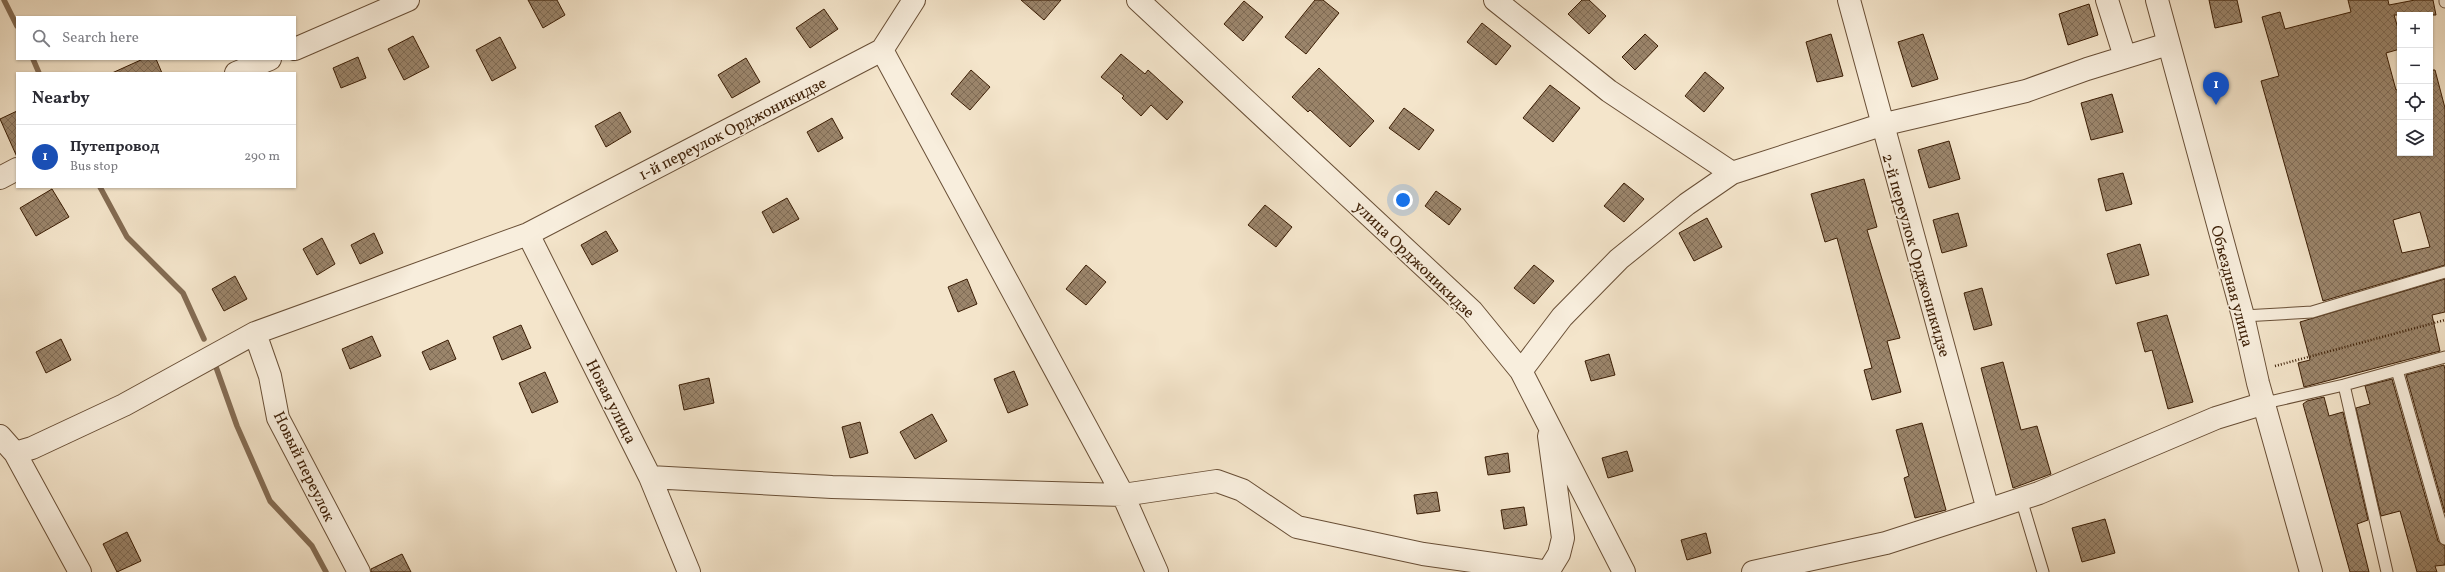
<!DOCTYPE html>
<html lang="en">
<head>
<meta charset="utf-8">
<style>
  :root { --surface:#fff; --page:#f2f2f3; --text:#2b2b33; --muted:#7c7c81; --line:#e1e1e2; --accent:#0f766e }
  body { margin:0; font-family:Vollkorn,serif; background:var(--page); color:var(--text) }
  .controls { position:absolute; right:12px; top:12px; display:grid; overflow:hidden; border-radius:0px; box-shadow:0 1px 3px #0004 }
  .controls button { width:36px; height:36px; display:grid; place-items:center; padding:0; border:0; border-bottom:1px solid var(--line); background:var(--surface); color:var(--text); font:20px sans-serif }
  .you { position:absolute; left:1403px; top:200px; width:14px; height:14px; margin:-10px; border:3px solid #fff; border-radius:50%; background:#1a73e8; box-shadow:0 0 0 6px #1a73e833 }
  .badge { display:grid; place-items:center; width:26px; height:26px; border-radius:50%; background:var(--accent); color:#fff; font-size:13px; font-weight:700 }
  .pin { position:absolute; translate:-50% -33px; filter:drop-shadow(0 1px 2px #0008) }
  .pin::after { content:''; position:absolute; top:21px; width:14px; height:12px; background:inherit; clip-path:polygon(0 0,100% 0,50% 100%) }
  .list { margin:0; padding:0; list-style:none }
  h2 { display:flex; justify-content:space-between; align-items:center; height:52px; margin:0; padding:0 16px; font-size:17px }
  h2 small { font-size:13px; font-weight:400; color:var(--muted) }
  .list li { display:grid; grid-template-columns:26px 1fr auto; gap:12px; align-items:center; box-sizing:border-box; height:64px; padding:0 16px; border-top:1px solid var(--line) }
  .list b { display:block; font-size:15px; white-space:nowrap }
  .list p { margin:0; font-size:13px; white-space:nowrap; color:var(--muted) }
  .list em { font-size:13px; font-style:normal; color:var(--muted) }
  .icon { flex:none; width:22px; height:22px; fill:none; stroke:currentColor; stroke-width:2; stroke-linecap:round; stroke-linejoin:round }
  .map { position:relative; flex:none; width:2445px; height:572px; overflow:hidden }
  .search { position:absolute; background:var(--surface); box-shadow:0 1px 3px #0004; left:16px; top:16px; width:280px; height:44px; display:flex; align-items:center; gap:10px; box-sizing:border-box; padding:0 14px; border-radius:0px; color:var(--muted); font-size:15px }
  .panel { position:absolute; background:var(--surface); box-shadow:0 1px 3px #0004; left:16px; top:72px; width:280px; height:116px; border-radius:0px }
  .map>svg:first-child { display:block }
</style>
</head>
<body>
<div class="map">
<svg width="2445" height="572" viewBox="0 0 2445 572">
  <defs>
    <pattern id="building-cross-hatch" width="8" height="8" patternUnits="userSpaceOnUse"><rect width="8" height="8" fill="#9b856b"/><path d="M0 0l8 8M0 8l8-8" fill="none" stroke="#806c56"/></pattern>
  </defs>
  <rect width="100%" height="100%" fill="#f4e5cb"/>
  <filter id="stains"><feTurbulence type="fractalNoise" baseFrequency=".005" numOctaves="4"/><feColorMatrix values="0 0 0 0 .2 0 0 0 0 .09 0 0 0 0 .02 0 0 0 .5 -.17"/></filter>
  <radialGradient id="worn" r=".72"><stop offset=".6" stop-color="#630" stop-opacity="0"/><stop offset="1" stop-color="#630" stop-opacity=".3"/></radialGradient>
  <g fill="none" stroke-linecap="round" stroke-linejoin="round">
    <path stroke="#846c53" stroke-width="5.5" d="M 4,0 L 17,26
      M 33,59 L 39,73
      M 100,187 L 127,237 L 183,293 L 204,339
      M 216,367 L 237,426 L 270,501 L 312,546 L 326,572"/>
  </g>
  <path fill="url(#building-cross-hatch)" stroke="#3b1d04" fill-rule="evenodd" d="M 528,0 L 557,0 L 565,15 L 543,28 Z
    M 1021,0 L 1061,0 L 1044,20 Z
    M 1315,0 L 1323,0 L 1339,13 L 1306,54 L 1285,37 Z
    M 1582,0 L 1589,0 L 1606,16 L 1589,34 L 1568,14 Z
    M 2209,0 L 2237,0 L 2242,22 L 2215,28 Z
    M 2348,0 L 2388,0 L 2389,5 L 2415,0 L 2433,0 L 2436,15 L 2394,15 L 2400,35 L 2400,49 L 2386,53 L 2396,90 L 2400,89 L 2400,153 L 2430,153 L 2430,70 L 2435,70 L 2445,108 L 2445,265 L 2323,301 L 2261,81 L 2279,76 L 2262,17 L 2280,12 L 2285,29 L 2351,12 ZM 2420,212 L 2430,247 L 2402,253 L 2393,220 Z
    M 1244,1 L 1263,17 L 1243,41 L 1224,24 Z
    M 2089,4 L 2098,35 L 2068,45 L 2059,14 Z
    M 824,9 L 838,29 L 810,48 L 796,28 Z
    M 1482,23 L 1511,46 L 1496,65 L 1467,42 Z
    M 1645,34 L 1658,46 L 1635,70 L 1622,57 Z
    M 1831,34 L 1843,76 L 1817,82 L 1806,42 Z
    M 1923,34 L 1938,79 L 1912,87 L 1898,42 Z
    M 413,36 L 429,67 L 404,80 L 388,49 Z
    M 500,37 L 516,68 L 492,81 L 476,50 Z
    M 1121,54 L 1145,74 L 1148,70 L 1183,102 L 1167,120 L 1151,105 L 1141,116 L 1122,98 L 1124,96 L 1101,77 Z
    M 358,57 L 366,78 L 341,88 L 333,68 Z
    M 746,58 L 760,82 L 732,98 L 718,75 Z
    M 143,59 L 156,59 L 162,73 L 112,73 Z
    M 1319,68 L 1374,121 L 1350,147 L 1310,110 L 1308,112 L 1292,97 Z
    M 971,70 L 990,87 L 970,110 L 951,94 Z
    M 1705,72 L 1724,88 L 1704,112 L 1685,96 Z
    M 1550,85 L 1580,108 L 1553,142 L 1523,118 Z
    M 2112,94 L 2123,132 L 2091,140 L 2081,103 Z
    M 1404,108 L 1434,130 L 1419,150 L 1389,128 Z
    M 17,111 L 17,157 L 0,119 Z
    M 620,112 L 631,132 L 606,147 L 595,126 Z
    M 832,118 L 843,138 L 818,152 L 807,132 Z
    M 1949,141 L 1960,179 L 1929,188 L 1918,150 Z
    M 2123,173 L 2132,204 L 2106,211 L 2098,179 Z
    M 1864,179 L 1877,227 L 1867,230 L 1900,338 L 1887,341 L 1901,392 L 1872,400 L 1864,370 L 1872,368 L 1837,238 L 1825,242 L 1811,194 Z
    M 1624,183 L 1644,199 L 1624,222 L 1604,206 Z
    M 52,189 L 69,217 L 36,236 L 20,208 Z
    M 1436,191 L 1461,209 L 1449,225 L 1425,206 Z
    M 787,198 L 799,219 L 773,233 L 762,212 Z
    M 1265,205 L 1292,227 L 1276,247 L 1248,225 Z
    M 1958,213 L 1967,246 L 1942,253 L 1933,220 Z
    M 1707,218 L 1722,247 L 1694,261 L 1679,233 Z
    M 606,231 L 618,251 L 592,265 L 581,245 Z
    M 374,233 L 383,253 L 360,264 L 351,245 Z
    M 322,238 L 335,264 L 317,275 L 303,249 Z
    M 2140,244 L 2149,275 L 2116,284 L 2107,254 Z
    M 1086,265 L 1106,282 L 1086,305 L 1066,289 Z
    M 1534,265 L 1554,281 L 1534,304 L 1514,288 Z
    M 235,276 L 247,299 L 224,311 L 212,289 Z
    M 967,279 L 977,304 L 958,312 L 948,287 Z
    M 2445,279 L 2445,312 L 2432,315 L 2440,351 L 2304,387 L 2298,363 L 2310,360 L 2300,322 Z
    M 1982,288 L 1992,325 L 1974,330 L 1964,293 Z
    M 2167,315 L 2193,402 L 2168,409 L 2152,350 L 2145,352 L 2137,323 Z
    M 521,325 L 531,348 L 502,360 L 493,337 Z
    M 372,336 L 381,356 L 350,369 L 342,349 Z
    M 61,339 L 71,360 L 46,373 L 36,352 Z
    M 448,340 L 456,359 L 430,370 L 422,352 Z
    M 1609,354 L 1615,375 L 1591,381 L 1585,361 Z
    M 2003,362 L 2021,430 L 2037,426 L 2051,474 L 2013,488 L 1981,368 Z
    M 2444,365 L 2445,370 L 2445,513 L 2406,375 Z
    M 1014,371 L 1028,405 L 1008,413 L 994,379 Z
    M 545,372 L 558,402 L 532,413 L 519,383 Z
    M 709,378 L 714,403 L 684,410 L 679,385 Z
    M 2392,379 L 2438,541 L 2445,546 L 2445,565 L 2435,566 L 2437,572 L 2417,572 L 2400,511 L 2381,516 L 2356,408 L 2370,404 L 2365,386 Z
    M 2324,397 L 2329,416 L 2343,412 L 2368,520 L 2357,524 L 2369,572 L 2350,572 L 2303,404 L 2307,401 Z
    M 932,414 L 947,441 L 915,459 L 900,432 Z
    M 860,422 L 868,453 L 850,458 L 842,427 Z
    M 1922,423 L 1946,510 L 1915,518 L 1904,478 L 1909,476 L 1896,430 Z
    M 1627,451 L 1633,471 L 1608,478 L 1602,458 Z
    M 1508,453 L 1510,472 L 1488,475 L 1485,457 Z
    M 1437,492 L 1440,511 L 1417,514 L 1414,495 Z
    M 1524,507 L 1527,525 L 1504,529 L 1501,510 Z
    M 2105,519 L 2115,553 L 2082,562 L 2072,528 Z
    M 127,532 L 141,561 L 117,572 L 103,544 Z
    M 1706,533 L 1711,553 L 1687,560 L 1681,540 Z
    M 402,554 L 411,572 L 371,572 L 371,569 Z"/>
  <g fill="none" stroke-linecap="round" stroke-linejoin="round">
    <defs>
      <path id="service" d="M 2445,0 L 2445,2
        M 2243,316 L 2312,312 L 2445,272
        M 2397,370 L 2445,539
        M 2344,385 L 2387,572
        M 2265,403 L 2344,385 L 2445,357
        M 2021,499 L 2043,572"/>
      <path id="minor" d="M 1138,0 L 1472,311 L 1521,371 L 1624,572
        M 1495,0 L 1609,91 L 1732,173
        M 1849,0 L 1988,510
        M 2107,0 L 2125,57
        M 295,49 L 408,0
        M 882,50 L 1123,495 L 1157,572
        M 236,73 L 270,59
        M 0,178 L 17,169
        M 528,234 L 650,477 L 689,572
        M 255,333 L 270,376 L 278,418 L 359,572
        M 1521,371 L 1562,317 L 1619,259 L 1687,204 L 1732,173 L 1881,125 L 2026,91 L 2087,69 L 2168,44
        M 0,436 L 15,453 L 80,572
        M 15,453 L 32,448 L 124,405 L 255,333 L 528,234 L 882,50 L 914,0
        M 650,477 L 832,487 L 1123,495 L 1217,481 L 1242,490 L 1297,527 L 1423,554 L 1549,572
        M 1548,572 L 1559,554 L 1563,538 L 1549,436
        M 1753,572 L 1886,543 L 1988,510 L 2039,493 L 2216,418 L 2265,403"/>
      <path id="tertiary" d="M 2157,0 L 2243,316 L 2258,383 L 2311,572"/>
    </defs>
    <use href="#service" stroke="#694f36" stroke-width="13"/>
    <use href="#minor" stroke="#694f36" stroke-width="24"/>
    <use href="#tertiary" stroke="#694f36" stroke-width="24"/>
    <path stroke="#3b1d04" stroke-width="2.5" stroke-dasharray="1 2" stroke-linecap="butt" d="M 2275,366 L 2445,320"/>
    <use href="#service" stroke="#f8eedd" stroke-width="11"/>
    <use href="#minor" stroke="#f8eedd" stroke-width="22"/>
    <use href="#tertiary" stroke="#f8eedd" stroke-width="22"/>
  </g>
  <g text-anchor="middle" stroke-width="3" stroke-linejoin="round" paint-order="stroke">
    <g font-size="16" fill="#3b1d04" stroke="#f8eedd">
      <text transform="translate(732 128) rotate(-27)" y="6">1-й переулок Орджоникидзе</text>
      <text transform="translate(1917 255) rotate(74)" y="6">2-й переулок Орджоникидзе</text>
      <text transform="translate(1415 259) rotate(44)" y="6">улица Орджоникидзе</text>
      <text transform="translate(2233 286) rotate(75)" y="6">Объездная улица</text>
      <text transform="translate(612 401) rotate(63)" y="6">Новая улица</text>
      <text transform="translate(305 466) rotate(64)" y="6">Новый переулок</text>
    </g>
  </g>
  <rect width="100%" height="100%" filter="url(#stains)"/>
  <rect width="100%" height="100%" fill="url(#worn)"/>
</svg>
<div class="controls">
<button>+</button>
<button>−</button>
<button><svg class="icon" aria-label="locate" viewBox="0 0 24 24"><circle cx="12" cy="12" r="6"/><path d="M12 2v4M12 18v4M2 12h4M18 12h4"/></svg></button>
<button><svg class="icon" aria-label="layers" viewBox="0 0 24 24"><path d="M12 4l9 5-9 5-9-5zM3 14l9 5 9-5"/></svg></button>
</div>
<div class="you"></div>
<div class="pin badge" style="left:2216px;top:105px;background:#1a4fb4">1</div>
<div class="search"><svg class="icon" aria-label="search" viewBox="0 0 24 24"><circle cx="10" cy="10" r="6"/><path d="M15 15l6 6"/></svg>Search here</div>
<section class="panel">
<h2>Nearby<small></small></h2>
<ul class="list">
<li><span class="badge" style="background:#1a4fb4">1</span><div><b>Путепровод</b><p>Bus stop</p></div><em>290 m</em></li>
</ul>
</section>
</div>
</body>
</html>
